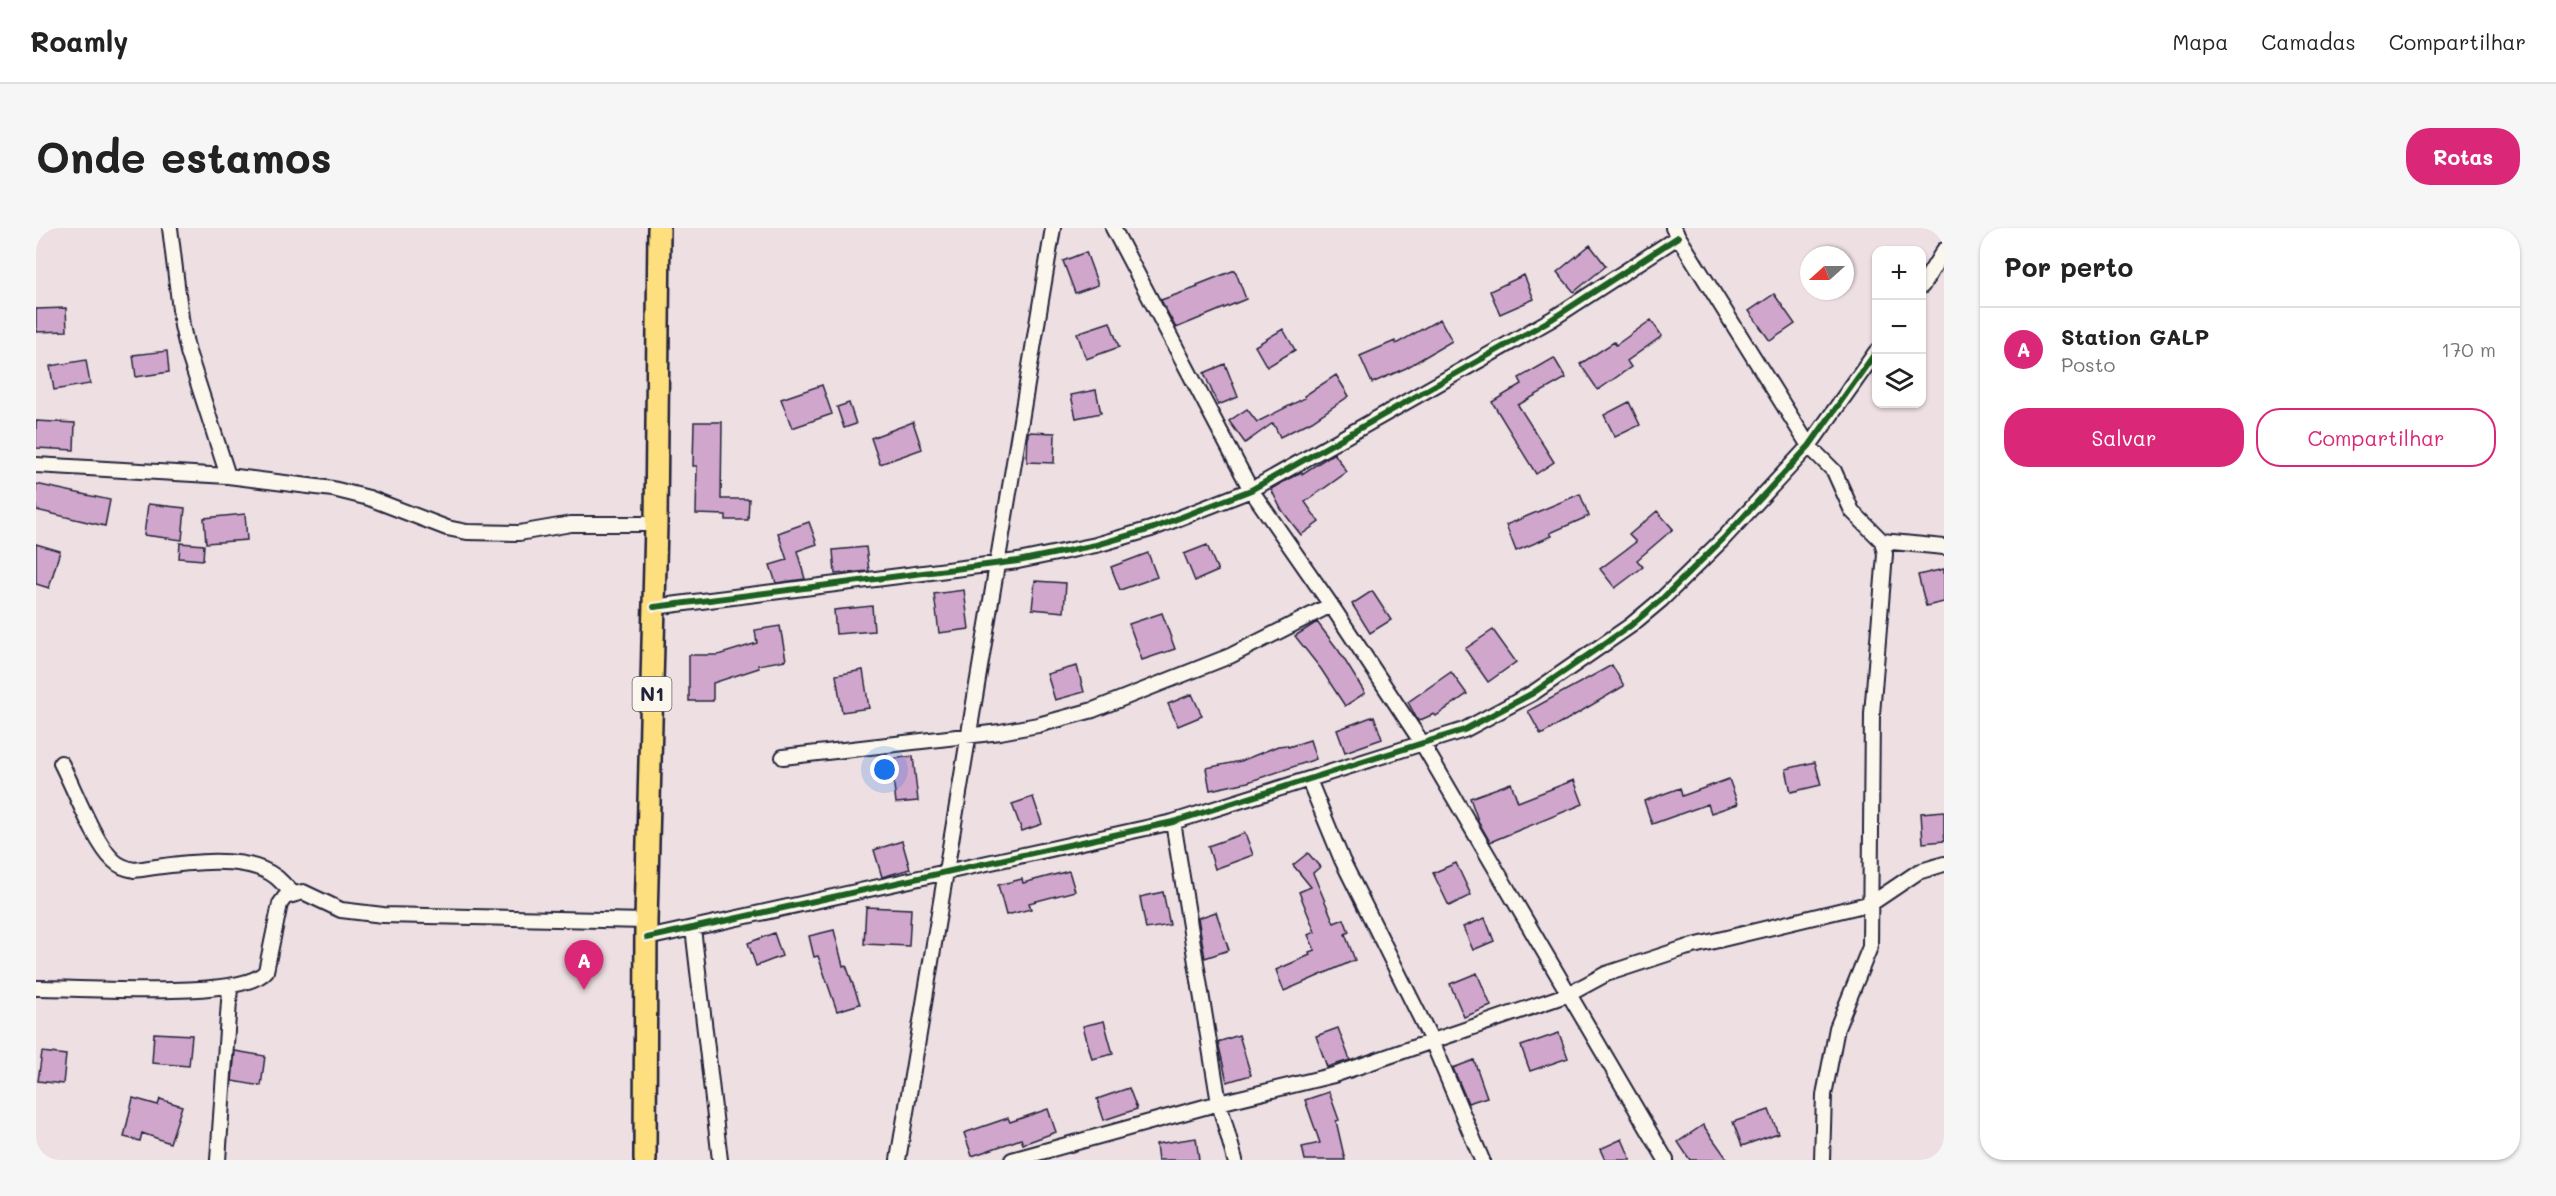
<!DOCTYPE html>
<html lang="pt">
<head>
<meta charset="utf-8">
<style>
  :root { --surface:#fff; --page:#f6f6f6; --text:#222; --muted:#767676; --line:#e0e0e0; --accent:#db2777 }
  body { margin:0; font-family:Mali,sans-serif; background:var(--page); color:var(--text) }
  .controls { position:absolute; right:18px; top:18px; display:grid; overflow:hidden; border-radius:12px; box-shadow:0 2px 4px #0004 }
  .controls button { width:54px; height:54px; display:grid; place-items:center; padding:0; border:0; border-bottom:2px solid var(--line); background:var(--surface); color:var(--text); font:30px sans-serif }
  .compass { position:absolute; left:1764px; top:18px; width:54px; height:54px; border-radius:50%; background:var(--surface); box-shadow:0 2px 4px #0004; rotate:249deg }
  .you { position:absolute; left:849px; top:542px; width:21px; height:21px; margin:-15px; border:4px solid #fff; border-radius:50%; background:#1a73e8; box-shadow:0 0 0 9px #1a73e833 }
  .badge { display:grid; place-items:center; width:39px; height:39px; border-radius:50%; background:var(--accent); color:#fff; font-size:20px; font-weight:700 }
  .pin { position:absolute; translate:-50% -50px; filter:drop-shadow(0 2px 3px #0008) }
  .pin::after { content:''; position:absolute; top:32px; width:21px; height:18px; background:inherit; clip-path:polygon(0 0,100% 0,50% 100%) }
  .list { margin:0; padding:0; list-style:none }
  h2 { display:flex; justify-content:space-between; align-items:center; height:78px; margin:0; padding:0 24px; font-size:26px }
  h2 small { font-size:20px; font-weight:400; color:var(--muted) }
  .list li { display:grid; grid-template-columns:39px 1fr auto; gap:18px; align-items:center; box-sizing:border-box; height:84px; padding:0 24px; border-top:2px solid var(--line) }
  .list b { display:block; font-size:22px; white-space:nowrap }
  .list p { margin:0; font-size:20px; white-space:nowrap; color:var(--muted) }
  .list em { font-size:20px; font-style:normal; color:var(--muted) }
  .actions { display:flex; gap:12px; padding:18px 24px }
  .actions a { flex:1; padding:14px 0; border:2px solid var(--accent); border-radius:24px; text-align:center; font-size:21px; color:var(--accent) }
  .actions .main { background:var(--accent); color:#fff }
  .icon { flex:none; width:33px; height:33px; fill:none; stroke:currentColor; stroke-width:2; stroke-linecap:round; stroke-linejoin:round }
  .map { position:relative; flex:none; width:1908px; height:932px; overflow:hidden; border-radius:24px }
  header { display:flex; align-items:center; gap:36px; box-sizing:border-box; height:84px; padding:0 30px; background:var(--surface); border-bottom:2px solid var(--line) }
  header strong { font-size:28px }
  nav { display:flex; gap:33px; margin-inline-start:auto; font-size:21px }
  .intro { display:flex; align-items:center; justify-content:space-between; box-sizing:border-box; height:144px; padding:0 36px }
  h1 { margin:0; font-size:42px }
  .button { padding:15px 27px; border-radius:24px; background:var(--accent); color:#fff; font-size:21px; font-weight:700 }
  main { display:flex; gap:36px; padding:0 36px }
  aside { flex:1; background:var(--surface); border-radius:24px; box-shadow:0 2px 4px #0004 }
  .map>svg:first-child { display:block }
</style>
</head>
<body>
<header>
<strong>Roamly</strong>
<nav><a>Mapa</a><a>Camadas</a><a>Compartilhar</a></nav>
</header>
<div class="intro"><h1>Onde estamos</h1><a class="button">Rotas</a></div>
<main>
<div class="map">
<svg width="1908" height="932" viewBox="0 0 1908 932">
  <rect width="100%" height="100%" fill="#eedfe2"/>
  <filter id="ink" filterUnits="userSpaceOnUse"><feTurbulence type="fractalNoise" baseFrequency=".0167" numOctaves="2"/><feDisplacementMap in="SourceGraphic" scale="12" xChannelSelector="R" yChannelSelector="G"/><feConvolveMatrix kernelMatrix="1 2 1 2 8 2 1 2 1" color-interpolation-filters="sRGB"/></filter>
  <g filter="url(#ink)">
    <path fill="#d0a6cc" stroke="#22223b" stroke-width="1.5" d="M 1554,17 L 1570,38 L 1538,64 L 1521,44 Z
      M 1050,24 L 1062,57 L 1039,65 L 1027,33 Z
      M 1199,42 L 1210,71 L 1140,100 L 1125,72 L 1162,59 L 1161,57 Z
      M 1488,47 L 1498,71 L 1464,86 L 1454,63 Z
      M 1738,66 L 1759,96 L 1734,113 L 1713,83 Z
      M 30,80 L 31,103 L 0,104 L 0,81 Z
      M 1404,91 L 1416,113 L 1370,140 L 1336,155 L 1324,128 L 1359,113 L 1360,116 Z
      M 1615,92 L 1626,108 L 1591,133 L 1595,139 L 1562,162 L 1544,136 L 1578,114 L 1580,117 Z
      M 1074,94 L 1083,119 L 1050,131 L 1041,105 Z
      M 1247,101 L 1259,122 L 1231,139 L 1219,118 Z
      M 131,123 L 133,144 L 100,149 L 97,127 Z
      M 1518,130 L 1530,150 L 1482,177 L 1518,234 L 1500,246 L 1456,174 L 1486,156 L 1483,150 Z
      M 50,132 L 54,156 L 18,162 L 14,138 Z
      M 1189,136 L 1202,169 L 1182,177 L 1168,145 Z
      M 1300,147 L 1313,168 L 1276,193 L 1244,209 L 1237,195 L 1209,215 L 1193,193 L 1211,181 L 1221,194 L 1269,170 L 1268,168 Z
      M 786,157 L 796,186 L 756,200 L 745,171 Z
      M 1060,162 L 1065,185 L 1040,190 L 1035,167 Z
      M 1593,174 L 1604,197 L 1579,209 L 1568,187 Z
      M 813,175 L 820,196 L 808,200 L 801,179 Z
      M 0,193 L 39,195 L 38,222 L 0,220 Z
      M 658,194 L 686,194 L 685,271 L 713,271 L 712,292 L 690,292 L 690,287 L 660,286 L 661,238 L 657,238 Z
      M 877,194 L 886,221 L 844,236 L 835,210 Z
      M 992,204 L 1019,205 L 1018,235 L 991,234 Z
      M 1298,225 L 1311,244 L 1269,274 L 1283,294 L 1265,307 L 1245,281 L 1235,261 L 1265,244 L 1266,246 Z
      M 0,256 L 74,272 L 69,298 L 0,282 Z
      M 1544,266 L 1553,288 L 1514,305 L 1516,308 L 1480,323 L 1470,297 Z
      M 112,276 L 149,280 L 146,312 L 108,307 Z
      M 1621,283 L 1637,301 L 1601,332 L 1607,339 L 1579,360 L 1564,341 L 1600,314 L 1593,307 Z
      M 209,286 L 211,312 L 170,315 L 168,290 Z
      M 773,294 L 781,316 L 761,323 L 769,351 L 740,355 L 734,337 L 751,332 L 742,305 Z
      M 144,315 L 168,317 L 167,332 L 143,330 Z
      M 0,316 L 24,323 L 13,360 L 0,356 Z
      M 1171,317 L 1182,343 L 1159,353 L 1148,326 Z
      M 830,319 L 833,343 L 799,346 L 797,322 Z
      M 1112,325 L 1121,349 L 1084,362 L 1075,339 Z
      M 1908,341 L 1908,374 L 1890,378 L 1882,347 Z
      M 999,353 L 1030,355 L 1028,384 L 996,381 Z
      M 928,362 L 933,401 L 903,405 L 898,366 Z
      M 1336,363 L 1355,392 L 1334,405 L 1316,376 Z
      M 836,378 L 838,403 L 800,406 L 798,382 Z
      M 1126,385 L 1139,421 L 1106,432 L 1093,396 Z
      M 1281,394 L 1303,423 L 1329,465 L 1309,478 L 1285,441 L 1259,408 Z
      M 744,398 L 750,432 L 722,437 L 723,440 L 677,455 L 677,473 L 653,473 L 653,427 L 682,427 L 721,415 L 719,402 Z
      M 1457,402 L 1480,434 L 1452,454 L 1429,421 Z
      M 1576,437 L 1588,458 L 1505,507 L 1492,483 Z
      M 1041,438 L 1048,464 L 1019,472 L 1011,446 Z
      M 827,442 L 833,480 L 806,484 L 800,447 Z
      M 1415,444 L 1431,466 L 1400,488 L 1398,486 L 1382,493 L 1372,474 Z
      M 1156,466 L 1166,488 L 1142,498 L 1132,476 Z
      M 1338,488 L 1346,511 L 1309,524 L 1301,502 Z
      M 1274,512 L 1280,531 L 1212,554 L 1174,562 L 1170,540 L 1205,533 L 1242,518 L 1251,517 L 1252,519 Z
      M 877,528 L 882,573 L 860,575 L 855,531 Z
      M 1779,534 L 1785,557 L 1755,564 L 1750,541 Z
      M 1693,551 L 1702,576 L 1675,585 L 1672,576 L 1616,596 L 1608,573 L 1644,560 L 1646,568 Z
      M 1538,552 L 1547,576 L 1454,614 L 1443,595 L 1434,570 L 1475,555 L 1482,574 Z
      M 997,569 L 1006,596 L 986,603 L 976,576 Z
      M 1908,583 L 1908,613 L 1887,615 L 1885,585 Z
      M 1209,605 L 1217,627 L 1179,641 L 1172,618 Z
      M 866,613 L 874,641 L 846,649 L 838,622 Z
      M 1272,625 L 1284,639 L 1277,645 L 1298,695 L 1308,691 L 1313,704 L 1309,706 L 1319,732 L 1248,763 L 1240,742 L 1274,727 L 1273,724 L 1279,722 L 1272,707 L 1279,704 L 1263,664 L 1275,659 L 1257,637 Z
      M 1420,635 L 1435,667 L 1413,678 L 1397,645 Z
      M 1033,643 L 1039,663 L 993,675 L 995,681 L 970,687 L 962,657 L 986,651 L 987,655 Z
      M 1127,664 L 1134,697 L 1110,701 L 1104,669 Z
      M 830,679 L 875,681 L 873,718 L 828,716 Z
      M 1180,684 L 1193,722 L 1169,730 L 1162,690 Z
      M 1449,690 L 1458,713 L 1437,722 L 1427,699 Z
      M 798,702 L 807,738 L 810,737 L 824,776 L 801,783 L 782,728 L 778,729 L 773,708 Z
      M 738,705 L 746,728 L 720,738 L 712,715 Z
      M 1441,745 L 1455,778 L 1428,789 L 1414,756 Z
      M 1068,793 L 1077,826 L 1056,831 L 1047,798 Z
      M 1302,800 L 1314,832 L 1291,839 L 1280,808 Z
      M 118,805 L 156,807 L 153,838 L 116,835 Z
      M 1523,805 L 1532,830 L 1494,843 L 1485,818 Z
      M 1203,807 L 1215,847 L 1191,854 L 1182,814 Z
      M 199,823 L 229,828 L 225,858 L 196,853 Z
      M 6,824 L 30,827 L 27,856 L 2,853 Z
      M 1438,832 L 1451,869 L 1432,875 L 1417,840 Z
      M 1093,860 L 1101,881 L 1068,892 L 1061,871 Z
      M 1293,864 L 1303,892 L 1300,893 L 1309,932 L 1269,932 L 1266,919 L 1284,915 L 1269,872 Z
      M 97,870 L 122,877 L 124,871 L 146,878 L 134,915 L 106,905 L 104,913 L 88,909 Z
      M 1012,881 L 1020,904 L 987,916 L 985,911 L 936,928 L 928,905 L 972,890 L 974,894 Z
      M 1733,882 L 1742,905 L 1706,918 L 1697,894 Z
      M 1667,897 L 1692,932 L 1654,932 L 1642,914 Z
      M 1160,910 L 1163,932 L 1122,932 L 1120,916 Z
      M 1586,911 L 1595,932 L 1569,932 L 1564,921 Z"/>
    <g fill="none" stroke-linecap="round" stroke-linejoin="round">
      <defs>
        <path id="street" d="M 134,0 L 146,98 L 152,124 L 192,248
          M 1077,0 L 1215,262 L 1295,377 L 1386,515 L 1630,932
          M 1637,0 L 1773,218 L 1798,243 L 1816,283 L 1846,313 L 1849,326 L 1836,486 L 1834,719 L 1801,800 L 1788,867 L 1786,932
          M 1886,58 L 1908,22
          M 0,237 L 192,248 L 297,261 L 333,270 L 411,300 L 431,304 L 483,305 L 535,296 L 620,296
          M 1846,313 L 1908,319
          M 618,379 L 982,333 L 1060,317 L 1115,301 L 1215,262 L 1516,91 L 1642,9
          M 747,529 L 964,504 L 1002,497 L 1057,482 L 1194,428 L 1295,377
          M 25,535 C 38,560 58,614 77,632 C 83,638 89,640 98,642 C 136,637 207,623 240,649 C 246,654 251,660 257,665
          M 1273,552 L 1306,632 L 1396,813 L 1446,932
          M 1137,594 L 1183,875 L 1199,932
          M 657,700 L 684,932
          M 611,710 L 1137,594 L 1428,502 L 1497,465 L 1594,398 L 1625,372 L 1687,311 L 1773,218 L 1840,124
          M 0,760 C 43,759 206,773 230,743 L 244,676 L 249,669 L 267,664 L 305,682 L 347,687 L 610,693
          M 182,932 L 194,759
          M 862,932 L 1017,0
          M 976,932 L 1183,875 L 1298,847 L 1533,766 L 1570,746 L 1649,720 L 1836,675 L 1882,644 L 1908,636"/>
        <path id="primary" d="M 609,932 L 610,693 L 620,296 L 623,0"/>
      </defs>
      <use href="#street" stroke="#22223b" stroke-width="18"/>
      <use href="#primary" stroke="#22223b" stroke-width="26"/>
      <use href="#street" stroke="#fbf7ec" stroke-width="14"/>
      <use href="#primary" stroke="#fddf80" stroke-width="21"/>
      <defs>
        <path id="cycleway" d="M 618,379 L 982,333 L 1060,317 L 1115,301 L 1215,262 L 1516,91 L 1642,9
          M 611,710 L 1137,594 L 1428,502 L 1497,465 L 1594,398 L 1625,372 L 1687,311 L 1773,218 L 1840,124"/>
      </defs>
      <use href="#cycleway" stroke="#fbf7ec" stroke-width="10"/>
      <use href="#cycleway" stroke="#1b5e20" stroke-width="6"/>
    </g>
  </g>
  <g text-anchor="middle" stroke-width="4.5" stroke-linejoin="round" paint-order="stroke">
    <rect fill="#fbf7ec" stroke="#636270" stroke-width="1.5" x="596.5" y="449" width="39" height="34" rx="4.5"/>
    <g font-size="20" font-weight="bold" fill="#22223b">
      <text x="616" y="473">N1</text>
    </g>
  </g>
</svg>
<div class="controls">
<button>+</button>
<button>−</button>
<button><svg class="icon" aria-label="layers" viewBox="0 0 24 24"><path d="M12 4l9 5-9 5-9-5zM3 14l9 5 9-5"/></svg></button>
</div>
<svg class="compass" viewBox="-18 -18 36 36"><path d="M0-13l5 13h-10z" fill="#e53935"/><path d="M0 13l5-13h-10z" fill="#767676"/></svg>
<div class="you"></div>
<div class="pin badge" style="left:548px;top:762px">A</div>
</div>
<aside>
<h2>Por perto<small></small></h2>
<ul class="list">
<li><span class="badge">A</span><div><b>Station GALP</b><p>Posto</p></div><em>170 m</em></li>
</ul>
<div class="actions"><a class="main">Salvar</a><a>Compartilhar</a></div>
</aside>
</main>
</body>
</html>
